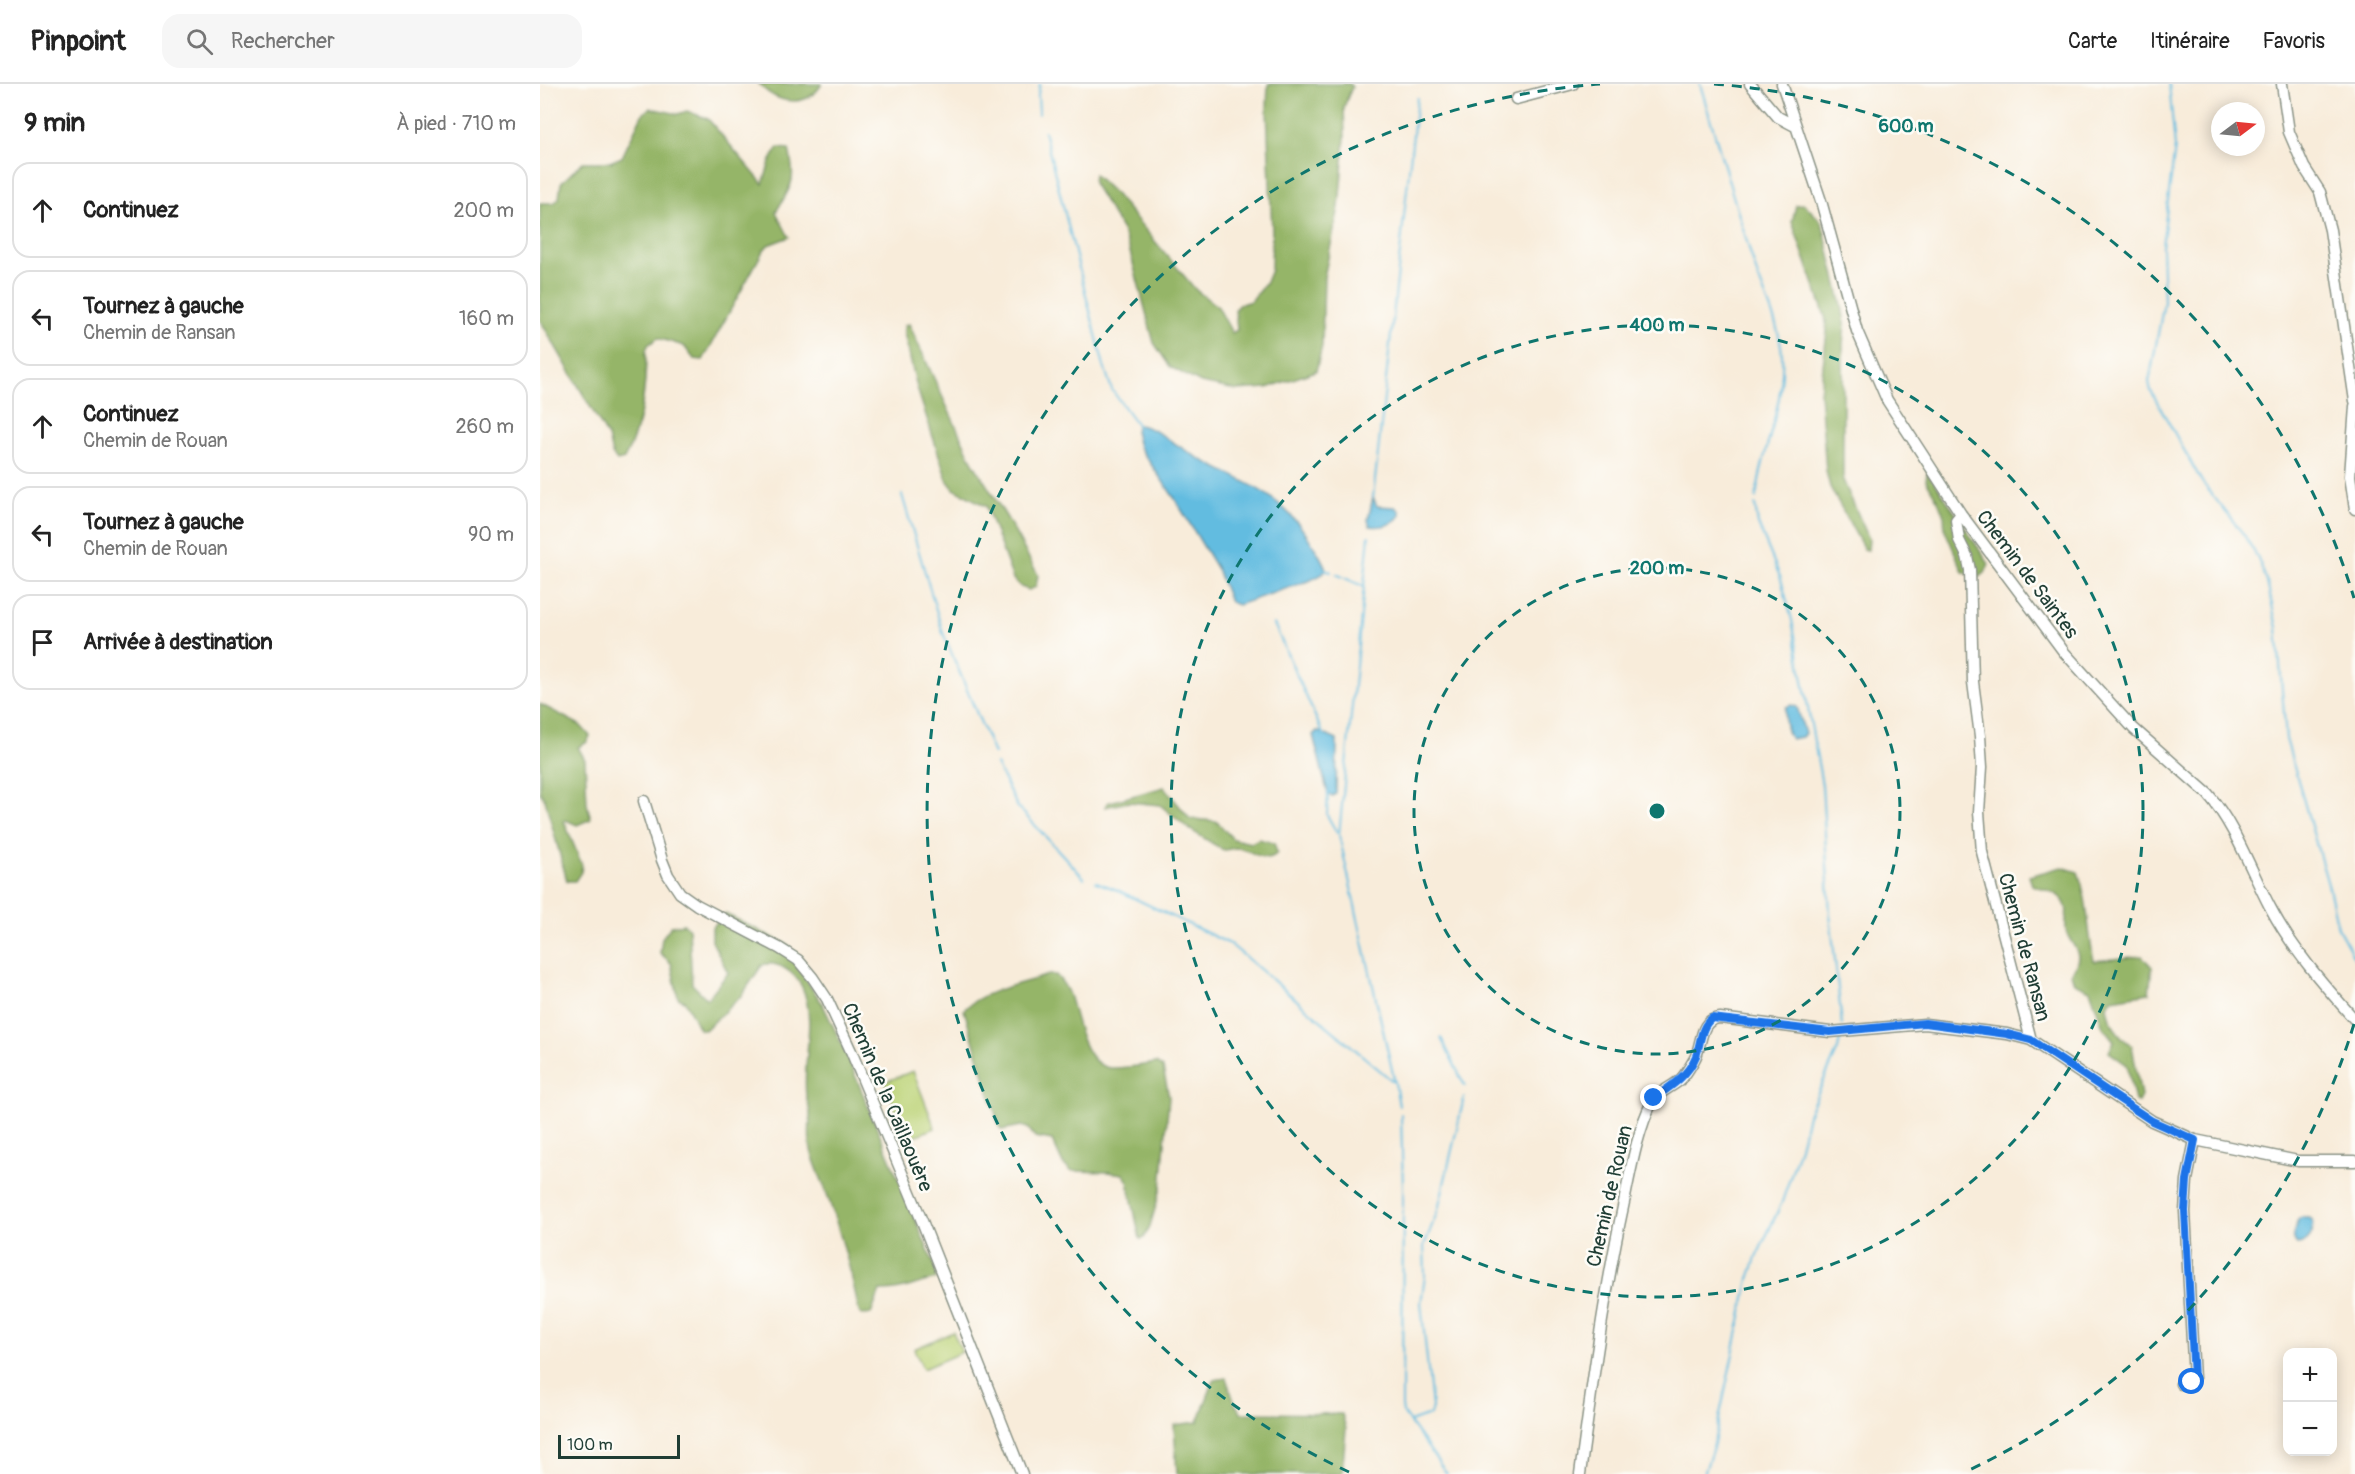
<!DOCTYPE html>
<html lang="fr">
<head>
<meta charset="utf-8">
<style>
  :root { --surface:#fff; --page:#f6f6f6; --text:#222; --muted:#767676; --line:#e0e0e0 }
  body { margin:0; font-family:Pangolin,sans-serif; background:var(--page); color:var(--text) }
  .controls { position:absolute; right:18px; bottom:18px; display:grid; overflow:hidden; border-radius:12px; box-shadow:0 3px 15px #0003 }
  .controls button { width:54px; height:54px; display:grid; place-items:center; padding:0; border:0; border-bottom:2px solid var(--line); background:var(--surface); color:var(--text); font:30px sans-serif }
  .compass { position:absolute; left:1671px; top:18px; width:54px; height:54px; border-radius:50%; background:var(--surface); box-shadow:0 3px 15px #0003; rotate:74deg }
  .scale { position:absolute; left:18px; bottom:15px; width:122px; box-sizing:border-box; padding-left:6px; border:3px solid #1f3d34; border-top:0; font-size:16px; line-height:21px; white-space:nowrap; color:#1f3d34; -webkit-text-stroke:4px #fdfcf7; paint-order:stroke }
  .stop { position:absolute; width:18px; height:18px; margin:-14px; border:4px solid #1a73e8; border-radius:50%; background:#fff }
  .stop.end { background:#1a73e8; border-color:#fff; box-shadow:0 2px 6px #0008 }
  .list { margin:0; padding:0; list-style:none }
  h2 { display:flex; justify-content:space-between; align-items:center; height:78px; margin:0; padding:0 24px; font-size:26px }
  h2 small { font-size:20px; font-weight:400; color:var(--muted) }
  .list li { display:grid; grid-template-columns:39px 1fr auto; gap:18px; align-items:center; box-sizing:border-box; height:96px; margin:0 12px 12px; padding:0 12px; border:2px solid var(--line); border-radius:18px }
  .list b { display:block; font-size:22px; white-space:nowrap }
  .list p { margin:0; font-size:20px; white-space:nowrap; color:var(--muted) }
  .list em { font-size:20px; font-style:normal; color:var(--muted) }
  .icon { flex:none; width:33px; height:33px; fill:none; stroke:currentColor; stroke-width:2; stroke-linecap:round; stroke-linejoin:round }
  .map { position:relative; flex:none; width:1815px; height:1390px; overflow:hidden }
  header { display:flex; align-items:center; gap:36px; box-sizing:border-box; height:84px; padding:0 30px; background:var(--surface); border-bottom:2px solid var(--line) }
  header strong { font-size:28px }
  nav { display:flex; gap:33px; margin-inline-start:auto; font-size:21px }
  .search { width:420px; height:54px; background:var(--page); display:flex; align-items:center; gap:15px; box-sizing:border-box; padding:0 21px; border-radius:18px; color:var(--muted); font-size:22px }
  main { display:flex }
  aside { flex:1; background:var(--surface) }
  .map>svg:first-child { display:block }
</style>
</head>
<body>
<header>
<strong>Pinpoint</strong>
<div class="search"><svg class="icon" aria-label="search" viewBox="0 0 24 24"><circle cx="10" cy="10" r="6"/><path d="M15 15l6 6"/></svg>Rechercher</div>
<nav><a>Carte</a><a>Itinéraire</a><a>Favoris</a></nav>
</header>
<main>
<aside>
<h2>9 min<small>À pied · 710 m</small></h2>
<ul class="list">
<li><svg class="icon" aria-label="ahead" viewBox="0 0 24 24"><path d="M12 20V5M6 11l6-6 6 6"/></svg><div><b>Continuez</b></div><em>200 m</em></li>
<li><svg class="icon" aria-label="left" viewBox="0 0 24 24"><path d="M17 20v-9H6M10 6l-5 5 5 5"/></svg><div><b>Tournez à gauche</b><p>Chemin de Ransan</p></div><em>160 m</em></li>
<li><svg class="icon" aria-label="ahead" viewBox="0 0 24 24"><path d="M12 20V5M6 11l6-6 6 6"/></svg><div><b>Continuez</b><p>Chemin de Rouan</p></div><em>260 m</em></li>
<li><svg class="icon" aria-label="left" viewBox="0 0 24 24"><path d="M17 20v-9H6M10 6l-5 5 5 5"/></svg><div><b>Tournez à gauche</b><p>Chemin de Rouan</p></div><em>90 m</em></li>
<li><svg class="icon" aria-label="arrive" viewBox="0 0 24 24"><path d="M6 21V4h12l-3 4 3 4H6"/></svg><div><b>Arrivée à destination</b></div></li>
</ul>
</aside>
<div class="map">
<svg width="1815" height="1390" viewBox="0 0 1815 1390">
  <rect width="100%" height="100%" fill="#fdfcf7"/>
  <filter id="ink" filterUnits="userSpaceOnUse"><feTurbulence type="fractalNoise" baseFrequency=".0167" numOctaves="2"/><feDisplacementMap in="SourceGraphic" scale="12" xChannelSelector="R" yChannelSelector="G"/><feConvolveMatrix kernelMatrix="1 2 1 2 8 2 1 2 1" color-interpolation-filters="sRGB"/></filter>
  <filter id="wash" filterUnits="userSpaceOnUse"><feTurbulence type="fractalNoise" baseFrequency=".008" numOctaves="4" result="noise"/><feDisplacementMap in="SourceGraphic" scale="24" xChannelSelector="R" yChannelSelector="G"/><feGaussianBlur stdDeviation="1.35" result="paint"/><feColorMatrix in="noise" values="0 0 0 0 0 0 0 0 0 0 0 0 0 0 0 0 0 1.4 0 .05"/><feComposite in="paint" operator="in"/></filter>
  <g filter="url(#wash)">
    <rect width="100%" height="100%" fill="#f8ecda"/>
    <path fill="#bcd377" stroke="#6e8856" stroke-width="1.5" d="M 373,987 L 395,1044 L 367,1055 L 345,998 Z
      M 413,1248 L 422,1268 L 383,1285 L 374,1265 Z"/>
    <path fill="#95b568" stroke="#5a794e" stroke-width="1.5" d="M 219,0 L 282,0 C 266,25 237,20 219,0 Z
      M 728,0 L 810,0 L 812,3 L 804,23 L 805,53 L 799,123 L 784,193 L 782,262 L 776,287 L 727,304 L 696,306 L 661,299 L 630,283 L 614,259 L 589,164 L 582,146 L 553,99 L 554,90 L 576,111 L 656,206 L 678,223 L 692,249 L 697,246 L 695,226 L 698,221 L 711,217 L 726,198 L 731,186 L 732,148 L 727,25 Z
      M 110,24 L 138,30 L 147,27 L 168,35 L 223,100 L 230,78 L 238,64 L 249,65 C 256,98 253,99 236,128 L 249,153 L 228,161 L 223,167 L 163,276 L 154,275 L 144,262 L 118,254 L 108,261 L 106,267 C 106,304 102,342 84,375 L 77,377 L 72,370 L 68,353 L 0,236 L 0,119 L 14,119 L 19,114 L 21,99 L 43,78 L 70,78 L 82,73 L 102,31 Z
      M 1264,120 L 1282,138 L 1302,222 L 1305,240 L 1303,260 L 1303,396 L 1329,455 L 1328,466 L 1324,465 L 1290,403 L 1286,387 L 1280,309 L 1287,247 L 1285,232 L 1252,138 L 1256,121 Z
      M 369,240 L 432,377 L 467,434 L 498,491 L 496,503 L 489,506 L 481,503 L 473,495 L 446,422 L 414,405 L 407,396 L 377,304 L 364,249 L 365,241 Z
      M 1387,389 L 1394,397 L 1449,480 L 1445,489 L 1439,493 L 1423,488 L 1405,446 L 1404,432 L 1399,419 L 1386,396 Z
      M 0,620 L 40,641 L 50,652 L 46,659 L 38,663 L 45,676 L 47,720 L 51,735 L 37,741 L 26,736 L 24,737 L 42,781 L 41,788 L 35,797 L 27,797 L 5,716 L 0,708 Z
      M 624,703 L 650,735 L 676,737 L 693,755 L 711,759 L 719,755 L 734,759 L 737,769 C 726,782 710,764 697,764 C 692,764 688,766 683,766 L 649,745 L 620,721 L 589,718 L 565,723 L 567,719 Z
      M 1522,783 L 1538,788 C 1549,818 1547,846 1554,877 L 1602,872 L 1612,883 L 1609,909 L 1572,915 L 1567,922 C 1569,940 1578,951 1592,962 L 1601,1012 L 1598,1018 L 1595,1017 L 1587,981 L 1569,968 L 1574,957 L 1563,943 L 1550,906 L 1534,899 L 1531,889 C 1535,883 1538,879 1538,872 C 1537,863 1528,856 1526,846 C 1524,834 1531,826 1522,815 C 1515,807 1501,804 1492,801 L 1489,792 Z
      M 186,830 L 248,861 L 255,880 L 282,919 L 305,967 L 396,1185 L 396,1195 C 376,1199 361,1208 340,1207 L 331,1230 L 322,1231 L 319,1228 C 312,1189 301,1151 288,1113 C 283,1097 275,1082 271,1066 C 268,1053 270,1042 270,1030 C 270,1024 267,1018 266,1012 C 262,977 277,936 262,903 C 255,888 237,876 222,881 L 202,911 L 165,946 L 159,945 L 145,917 L 138,914 L 131,879 L 120,869 L 122,854 L 131,842 L 144,840 L 149,845 L 152,900 L 167,915 L 188,889 L 172,857 L 172,843 Z
      M 509,891 L 516,891 C 522,897 526,903 529,911 C 536,931 542,981 570,984 C 584,985 603,981 616,979 L 623,984 L 629,1013 L 621,1104 L 610,1142 L 604,1154 L 600,1155 L 588,1097 L 583,1090 L 568,1088 L 531,1087 L 523,1080 L 512,1056 L 495,1053 L 488,1044 L 481,1042 L 462,1046 L 460,1044 L 424,926 C 440,907 485,899 509,891 Z
      M 686,1294 L 695,1320 L 701,1329 L 802,1330 L 806,1345 L 802,1390 L 637,1390 L 634,1341 L 658,1338 L 674,1296 Z"/>
    <path fill="#62bce0" stroke="#407c8a" stroke-width="1.5" d="M 597,341 C 614,342 637,362 653,371 C 701,399 734,403 768,453 C 774,464 782,473 786,485 L 781,491 L 771,496 L 698,521 L 690,518 L 677,485 L 635,415 L 599,363 L 595,347 Z
      M 833,413 L 837,422 L 855,423 L 860,427 L 860,432 C 851,441 843,444 830,442 L 828,436 Z
      M 1251,621 L 1257,623 L 1265,649 L 1262,653 L 1251,655 C 1245,647 1244,632 1246,623 Z
      M 777,647 L 797,656 L 796,709 L 793,712 L 788,710 L 773,651 Z
      M 1762,1133 L 1769,1133 L 1773,1137 C 1774,1149 1769,1159 1757,1160 C 1750,1153 1755,1144 1758,1136 Z"/>
    <g fill="none" stroke-linecap="round" stroke-linejoin="round">
      <path stroke="#62bce0" stroke-width="2" d="M 1160,0 C 1178,61 1196,123 1215,184 C 1224,212 1240,241 1242,271 C 1245,321 1222,365 1216,414
        M 1629,0 L 1635,63 L 1622,162 L 1624,218 L 1609,298 L 1611,307 L 1662,398 L 1704,451 L 1718,474 L 1727,498 L 1737,544 L 1746,655 L 1789,804 L 1798,844 L 1815,875
        M 499,30 L 498,10 L 500,0
        M 504,47 L 564,282 L 572,306 L 598,342
        M 362,411 L 403,549 L 454,670
        M 833,414 L 877,14
        M 1215,421 L 1218,440 L 1241,495 L 1252,536 L 1282,701 L 1290,830 L 1302,941
        M 829,452 L 799,751 L 855,999
        M 785,485 L 791,488
        M 796,490 L 823,502
        M 734,540 L 783,650
        M 456,680 L 477,722 L 544,794
        M 788,707 L 787,731 L 797,749
        M 556,798 L 575,805 L 690,860 L 855,999 L 859,1022
        M 901,954 L 925,1002
        M 861,1030 L 863,1105 L 862,1322 L 863,1329 L 907,1390
        M 870,1338 L 890,1331 L 892,1323 L 881,1219 L 885,1192 L 884,1162 L 898,1126 L 924,1014
        M 1164,1390 L 1173,1363 L 1209,1195 L 1216,1174 L 1242,1118 L 1260,1063 L 1268,1031 L 1298,965 L 1301,950"/>
    </g>
  </g>
  <g filter="url(#ink)">
    <g fill="none" stroke-linecap="round" stroke-linejoin="round">
      <defs>
        <path id="minor" d="M 1210,0 L 1238,33 L 1255,42
          M 1242,0 L 1281,117 L 1317,247 L 1347,316 L 1421,430 L 1524,568 L 1593,644 L 1668,710 C 1696,743 1710,785 1730,823 C 1752,865 1783,900 1815,936
          M 1742,0 L 1749,48 L 1764,83 L 1780,108 L 1790,146 L 1815,317
          M 976,15 L 1033,0
          M 1815,322 L 1810,392 L 1815,425
          M 1421,430 L 1416,436 L 1419,456 L 1427,472 L 1430,486 L 1433,598 L 1440,652 L 1442,683 L 1439,728 L 1442,768 L 1491,956 L 1612,1037 L 1655,1056 L 1758,1077 L 1815,1077
          M 104,717 L 122,776 L 128,791 L 140,809 L 157,821 L 239,864 L 258,876 L 273,894 L 287,915 L 311,967 L 382,1137 L 482,1390
          M 1641,1300 L 1649,1300 L 1654,1295 L 1645,1127 L 1647,1096 L 1655,1056
          M 1040,1390 C 1052,1301 1064,1211 1083,1123 C 1090,1090 1097,1047 1112,1018 C 1117,1008 1133,1003 1141,995 C 1146,990 1150,983 1154,976 C 1163,962 1158,935 1180,934 L 1290,948 L 1385,940 L 1467,950 L 1491,956"/>
      </defs>
      <use href="#minor" stroke="#8c9487" stroke-width="13"/>
      <use href="#minor" stroke="#fff" stroke-width="10"/>
    </g>
  </g>
  <g fill="none" stroke-linecap="round" stroke-linejoin="round" filter="url(#ink)">
    <path stroke="#1a73e8" stroke-width="8" d="M 1114,1014 C 1130,1003 1148,992 1156,972 C 1161,959 1160,943 1172,934 L 1290,948 L 1385,939 L 1467,950 L 1491,956 L 1612,1037 L 1655,1056 L 1647,1096 L 1645,1127 L 1654,1294 L 1652,1298"/>
  </g>
  <g fill="none" stroke="#0f766e" stroke-width="3" stroke-dasharray="10 8">
    <circle cx="1117" cy="727" r="243"/>
    <circle cx="1117" cy="727" r="486"/>
    <path d="M1814 940A729 729 0 0 1 1425 1388M809 1388A729 729 0 0 1 1060 0M1174 0A729 729 0 0 1 1814 514"/>
  </g>
  <g text-anchor="middle" stroke-width="5" stroke-linejoin="round" paint-order="stroke">
    <g font-size="20" fill="#1f3d34" stroke="#fdfcf7">
      <text transform="translate(1488 490) rotate(53)" y="7">Chemin de Saintes</text>
      <text transform="translate(1485 863) rotate(75)" y="7">Chemin de Ransan</text>
      <text transform="translate(348 1013) rotate(67)" y="7">Chemin de la Caillaouère</text>
      <text transform="translate(1069 1112) rotate(-77)" y="7">Chemin de Rouan</text>
    </g>
  </g>
  <circle cx="1117" cy="727" r="9" fill="#0f766e" stroke="#fdfcf7" stroke-width="3"/>
  <g font-size="18" text-anchor="middle" font-weight="bold" fill="#0f766e" stroke="#fdfcf7" stroke-width="5" stroke-linejoin="round" paint-order="stroke">
    <text x="1366" y="48">600 m</text>
    <text x="1117" y="247">400 m</text>
    <text x="1117" y="490">200 m</text>
  </g>
</svg>
<div class="controls">
<button>+</button>
<button>−</button>
</div>
<svg class="compass" viewBox="-18 -18 36 36"><path d="M0-13l5 13h-10z" fill="#e53935"/><path d="M0 13l5-13h-10z" fill="#767676"/></svg>
<div class="scale">100 m</div>
<div class="stop" style="left:1652px;top:1298px"></div>
<div class="stop end" style="left:1114px;top:1014px"></div>
</div>
</main>
</body>
</html>
